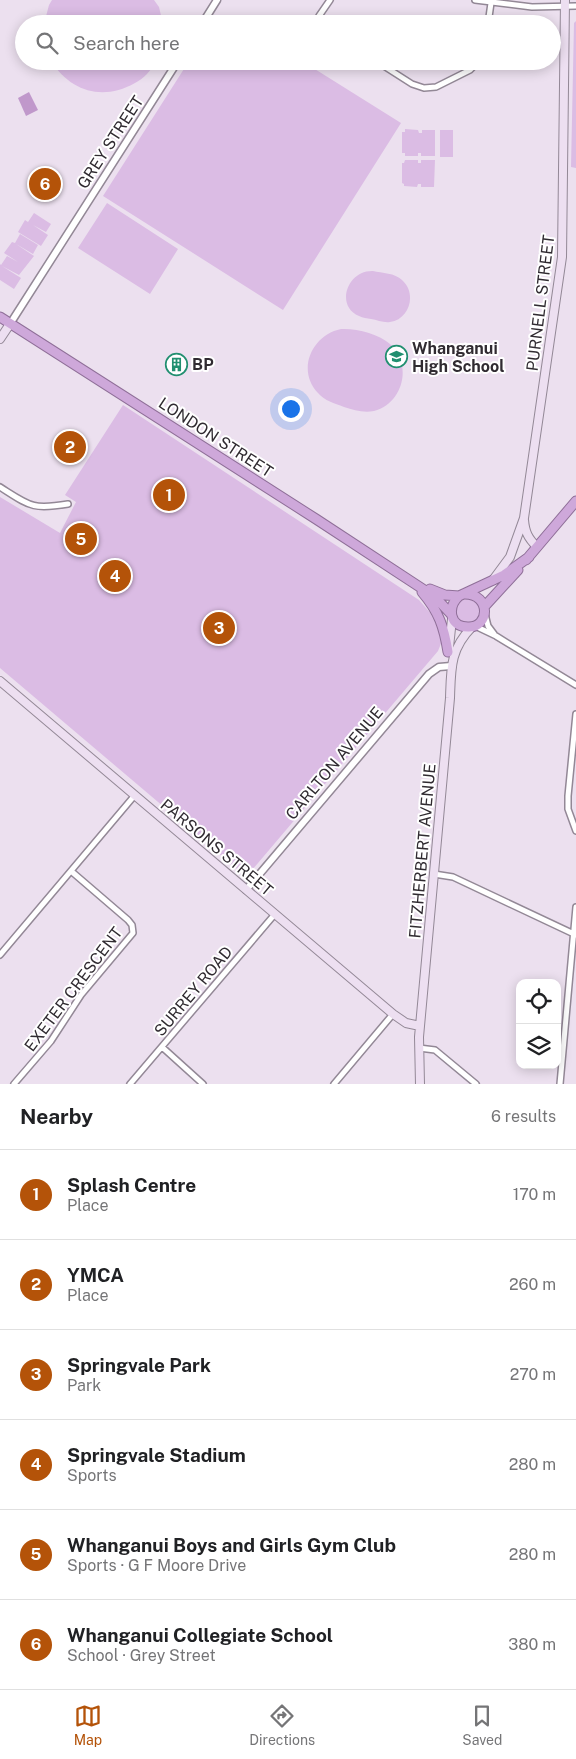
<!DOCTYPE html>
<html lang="en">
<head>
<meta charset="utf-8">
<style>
  :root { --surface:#fff; --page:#f2f2f2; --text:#202124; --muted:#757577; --line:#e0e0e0; --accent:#b45309 }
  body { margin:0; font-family:"Public Sans",sans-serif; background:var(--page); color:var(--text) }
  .controls { position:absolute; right:15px; bottom:15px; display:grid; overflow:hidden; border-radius:10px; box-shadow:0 2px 12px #0003 }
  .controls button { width:45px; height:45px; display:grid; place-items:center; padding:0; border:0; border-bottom:1px solid var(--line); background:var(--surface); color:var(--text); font:25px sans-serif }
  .you { position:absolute; left:290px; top:408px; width:18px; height:18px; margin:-12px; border:4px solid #fff; border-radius:50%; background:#1a73e8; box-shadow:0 0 0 8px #1a73e833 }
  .badge { display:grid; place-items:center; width:32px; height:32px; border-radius:50%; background:var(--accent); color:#fff; font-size:16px; font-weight:700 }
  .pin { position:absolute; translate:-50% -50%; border:2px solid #fff; box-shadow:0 1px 5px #0006 }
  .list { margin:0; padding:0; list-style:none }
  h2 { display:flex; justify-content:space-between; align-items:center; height:65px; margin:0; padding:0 20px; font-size:21px }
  h2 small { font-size:16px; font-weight:400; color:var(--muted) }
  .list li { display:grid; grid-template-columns:32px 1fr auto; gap:15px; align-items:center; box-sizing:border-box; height:90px; padding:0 20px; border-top:1px solid var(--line) }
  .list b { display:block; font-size:19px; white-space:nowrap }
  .list p { margin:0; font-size:16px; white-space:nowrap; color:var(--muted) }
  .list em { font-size:16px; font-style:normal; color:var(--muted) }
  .icon { flex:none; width:28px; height:28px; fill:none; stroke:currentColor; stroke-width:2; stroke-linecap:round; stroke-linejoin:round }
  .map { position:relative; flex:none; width:576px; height:1084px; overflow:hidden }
  .search { position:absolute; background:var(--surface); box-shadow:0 2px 12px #0003; left:15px; right:15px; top:15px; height:55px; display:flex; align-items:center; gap:12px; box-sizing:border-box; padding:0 18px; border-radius:28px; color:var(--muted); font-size:19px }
  .sheet { height:605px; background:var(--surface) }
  nav { display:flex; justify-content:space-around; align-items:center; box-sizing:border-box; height:70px; border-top:1px solid var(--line); background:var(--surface); font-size:14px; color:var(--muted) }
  nav a { display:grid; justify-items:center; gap:2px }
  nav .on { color:var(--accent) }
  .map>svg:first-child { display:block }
</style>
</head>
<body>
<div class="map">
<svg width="576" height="1084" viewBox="0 0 576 1084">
  <rect width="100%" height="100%" fill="#ece0ef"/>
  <path fill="#dbbce4" d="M 52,0 L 154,0 L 159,7 L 163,24 L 44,24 L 49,5 Z
    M 576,21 L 576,168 L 571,167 L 574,23 Z
    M 51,61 L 156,61 C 152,70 143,79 135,83 C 103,101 71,92 51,61 Z
    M 189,61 L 302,61 L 401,123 L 283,310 L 103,196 Z
    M 405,129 L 418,130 L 419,133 L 422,133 L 422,130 L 435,130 L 435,156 L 421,156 L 421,153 L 418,153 L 418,156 L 405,156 L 405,153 L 402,153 L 402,132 L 405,132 Z
    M 440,130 L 453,130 L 453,157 L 440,157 Z
    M 405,160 L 418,160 L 418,163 L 421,163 L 421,160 L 435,160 L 434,187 L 421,187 L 421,184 L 418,184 L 417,187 L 404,186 L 404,184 L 402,183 L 402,163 L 404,163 Z
    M 107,203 L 178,249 L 150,294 L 78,248 Z
    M 34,213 L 51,224 L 46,232 L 33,225 L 48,235 L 41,246 L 18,232 L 25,220 L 28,222 Z
    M 20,234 L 38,245 L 33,254 L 16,244 L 34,256 L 19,275 L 2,266 L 21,278 L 14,289 L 0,280 L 0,264 L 1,265 L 7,256 L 18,262 L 4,253 L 12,242 L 15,243 Z
    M 373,271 C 382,273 395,273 402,280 C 417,293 410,319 390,322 C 384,323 377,320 371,319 C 367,318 363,318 359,316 C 335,306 347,270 373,271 Z
    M 341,329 C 356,328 379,334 390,344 C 413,365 403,403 374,411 C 363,413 354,410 344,407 C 334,403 325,401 318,393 C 296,370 312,335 341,329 Z
    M 123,405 L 419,600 L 433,616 L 442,641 L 438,651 L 252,870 L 243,874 L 0,668 L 0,497 L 60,533 L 76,502 L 65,495 Z
    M455 611a13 13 0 1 1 26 0a13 13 0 1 1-26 0Z"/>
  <path fill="#c098cb" d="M 29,92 L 38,110 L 26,116 L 18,98 Z"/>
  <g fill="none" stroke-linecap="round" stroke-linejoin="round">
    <defs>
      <path id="minor" d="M 475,0 L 532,7 L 576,6
        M 320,24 L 319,16 L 330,0
        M 488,24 L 491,3
        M 376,61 L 412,84 L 424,88 L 436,87 L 470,70 L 479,61
        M 0,487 C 30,506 32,510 68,504
        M 485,614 L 488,626 L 494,634
        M 475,626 L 496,636 L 576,685
        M 576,714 L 568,796 L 568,809 L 576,831
        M 434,874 L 453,877 L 576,935
        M 0,955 L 135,795
        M 162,1047 L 203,1084
        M 419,1048 L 435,1050 L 476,1084
        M 14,1084 L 51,1041 L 81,995 L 133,933 L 132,925 L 128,920 L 71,871
        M 130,1084 L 275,914
        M 334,1084 L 393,1014
        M 560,1084 L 576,907"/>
      <path id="tertiary" d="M 202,24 L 217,0
        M 10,324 L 178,61
        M 246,890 L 429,674 L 439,667 L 451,666"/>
      <path id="secondary" d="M 0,339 L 10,324
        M 524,520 C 525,532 528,538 537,547
        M 493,580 L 510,557 L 524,518 L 562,257 L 565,0
        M 449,647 L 452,619
        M 0,681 L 393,1014 L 406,1023 L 420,1026
        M 420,1084 L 419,1037 L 450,698 C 451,669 450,649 472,627"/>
      <path id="trunk" d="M 0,317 L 316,519 L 435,597 L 451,614
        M 526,560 L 576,501
        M 430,589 L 445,595 L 459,596
        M 422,592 C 439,612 444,627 448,652
        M 465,594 C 491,594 490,628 468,627 C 449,627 447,607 459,596 L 504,575 L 529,557
        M 484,607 L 518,570"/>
    </defs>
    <use href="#minor" stroke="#938896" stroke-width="8"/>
    <use href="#tertiary" stroke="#938896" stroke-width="9"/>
    <use href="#secondary" stroke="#938896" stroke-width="10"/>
    <use href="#trunk" stroke="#8f6f98" stroke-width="11"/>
    <use href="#minor" stroke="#fff" stroke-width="5"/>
    <use href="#tertiary" stroke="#fff" stroke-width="6"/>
    <use href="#secondary" stroke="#eddff1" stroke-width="8"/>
    <use href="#trunk" stroke="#cea8da" stroke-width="9"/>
  </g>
  <defs>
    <symbol id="school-ring" viewBox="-11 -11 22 22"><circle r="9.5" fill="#fff" stroke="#218f70" stroke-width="1.5"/><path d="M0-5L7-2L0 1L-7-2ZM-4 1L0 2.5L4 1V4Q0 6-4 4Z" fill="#218f70"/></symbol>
    <symbol id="building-ring" viewBox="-11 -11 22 22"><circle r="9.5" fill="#fff" stroke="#218f70" stroke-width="1.5"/><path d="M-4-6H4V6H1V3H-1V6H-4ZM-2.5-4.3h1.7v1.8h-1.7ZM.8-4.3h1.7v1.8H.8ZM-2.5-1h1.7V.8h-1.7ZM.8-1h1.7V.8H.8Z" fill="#218f70"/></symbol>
  </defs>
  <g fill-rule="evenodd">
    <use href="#school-ring" x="384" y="344" width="25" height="25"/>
    <use href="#building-ring" x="164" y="352" width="25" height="25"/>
  </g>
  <g text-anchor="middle" stroke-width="4" stroke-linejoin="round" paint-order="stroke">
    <g font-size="16" fill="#302b31" stroke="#fff">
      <text transform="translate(110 142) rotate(-57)" y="6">GREY STREET</text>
      <text transform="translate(540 303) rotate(-83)" y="6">PURNELL STREET</text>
      <text transform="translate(216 437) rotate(33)" y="6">LONDON STREET</text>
      <text transform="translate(334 763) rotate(-50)" y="6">CARLTON AVENUE</text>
      <text transform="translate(217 847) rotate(40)" y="6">PARSONS STREET</text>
      <text transform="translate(422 851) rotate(-85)" y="6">FITZHERBERT AVENUE</text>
      <text transform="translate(73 989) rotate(-53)" y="6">EXETER CRESCENT</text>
      <text transform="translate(193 991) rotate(-50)" y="6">SURREY ROAD</text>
    </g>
    <g font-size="16" font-weight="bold" fill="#302b31" stroke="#fff" text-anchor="start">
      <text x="412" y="354">Whanganui<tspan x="412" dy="18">High School</tspan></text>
      <text x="192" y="370">BP</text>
    </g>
  </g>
</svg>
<div class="controls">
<button><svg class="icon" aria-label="locate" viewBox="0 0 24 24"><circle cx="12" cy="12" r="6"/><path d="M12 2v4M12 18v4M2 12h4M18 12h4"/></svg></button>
<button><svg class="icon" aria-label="layers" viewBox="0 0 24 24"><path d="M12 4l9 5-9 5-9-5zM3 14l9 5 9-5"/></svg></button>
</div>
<div class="you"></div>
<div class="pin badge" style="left:169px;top:495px">1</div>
<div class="pin badge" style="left:70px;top:447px">2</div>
<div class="pin badge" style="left:219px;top:628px">3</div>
<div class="pin badge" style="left:115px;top:576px">4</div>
<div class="pin badge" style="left:81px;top:539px">5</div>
<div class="pin badge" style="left:45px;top:184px">6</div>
<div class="search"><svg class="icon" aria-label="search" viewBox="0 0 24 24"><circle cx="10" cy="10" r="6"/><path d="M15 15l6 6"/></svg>Search here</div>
</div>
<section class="sheet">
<h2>Nearby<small>6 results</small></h2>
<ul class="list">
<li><span class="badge">1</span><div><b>Splash Centre</b><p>Place</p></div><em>170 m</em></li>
<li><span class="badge">2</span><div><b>YMCA</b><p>Place</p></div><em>260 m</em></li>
<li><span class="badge">3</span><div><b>Springvale Park</b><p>Park</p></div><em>270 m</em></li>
<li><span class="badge">4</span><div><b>Springvale Stadium</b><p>Sports</p></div><em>280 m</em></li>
<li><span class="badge">5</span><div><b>Whanganui Boys and Girls Gym Club</b><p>Sports · G F Moore Drive</p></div><em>280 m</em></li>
<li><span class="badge">6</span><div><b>Whanganui Collegiate School</b><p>School · Grey Street</p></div><em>380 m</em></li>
</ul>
</section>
<nav>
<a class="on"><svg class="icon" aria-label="map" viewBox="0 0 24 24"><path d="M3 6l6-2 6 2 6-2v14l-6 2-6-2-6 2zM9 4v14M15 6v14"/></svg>Map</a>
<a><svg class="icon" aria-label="directions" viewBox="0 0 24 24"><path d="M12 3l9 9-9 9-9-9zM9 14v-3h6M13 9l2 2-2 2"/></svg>Directions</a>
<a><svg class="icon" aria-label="saved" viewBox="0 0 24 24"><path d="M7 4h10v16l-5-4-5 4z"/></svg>Saved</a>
</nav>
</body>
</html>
